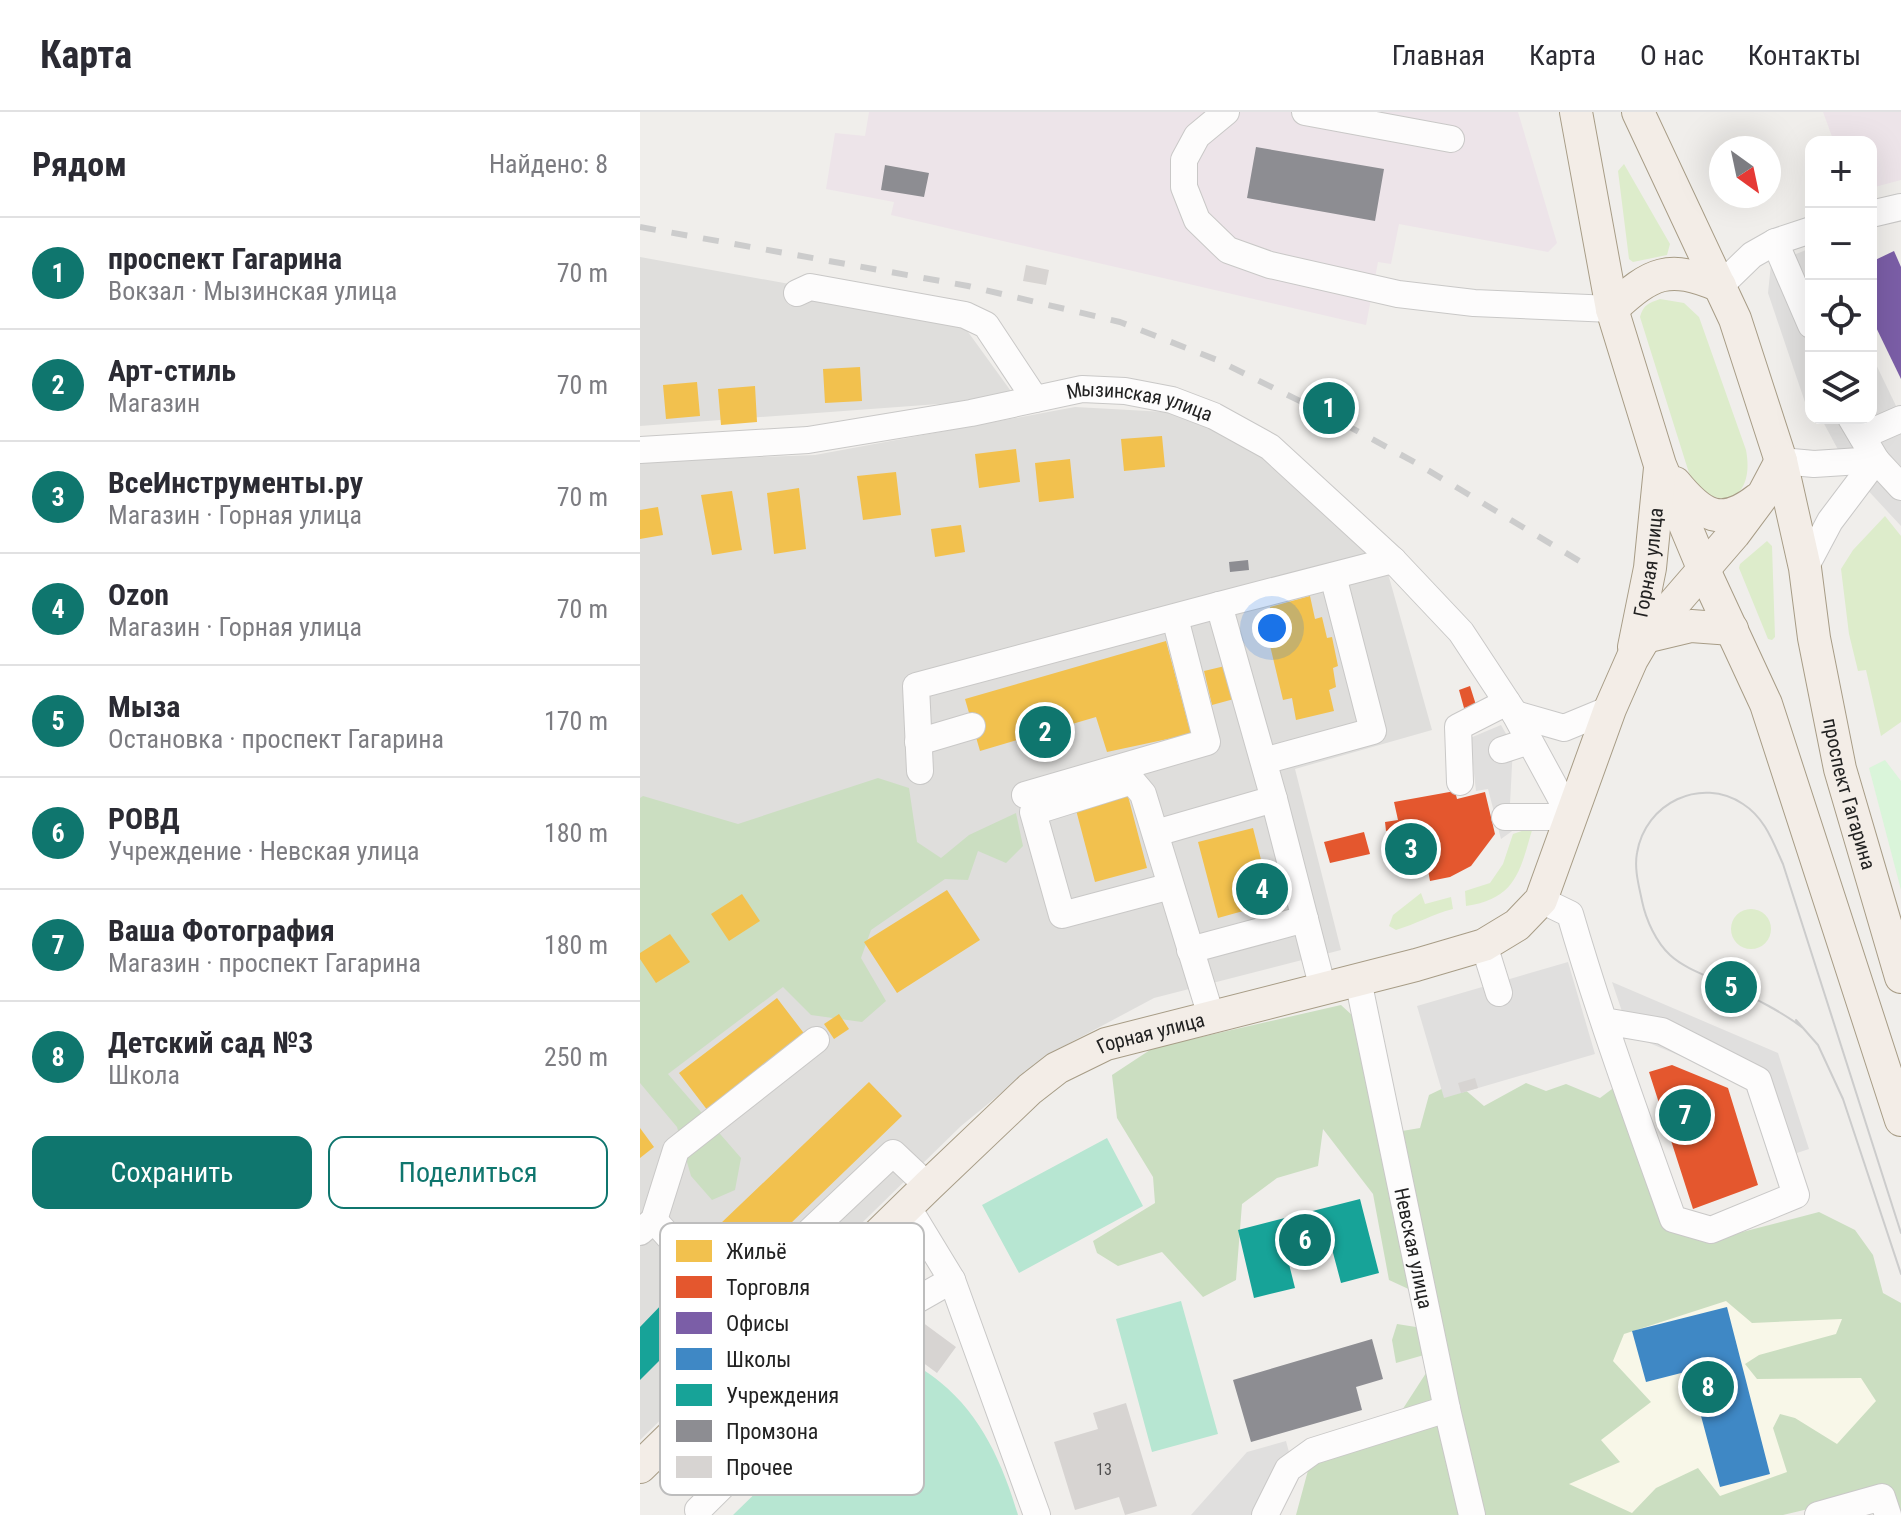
<!DOCTYPE html>
<html lang="ru">
<head>
<meta charset="utf-8">
<style>
  :root { --surface:#fff; --page:#f7f7f7; --text:#2b2b33; --muted:#7c7c81; --line:#e1e1e2; --accent:#0f766e }
  body { margin:0; font-family:"Roboto Condensed",sans-serif; background:var(--page); color:var(--text) }
  .controls { position:absolute; right:24px; top:24px; display:grid; overflow:hidden; border-radius:16px; box-shadow:0 8px 32px #0002 }
  .controls button { width:72px; height:72px; display:grid; place-items:center; padding:0; border:0; border-bottom:2px solid var(--line); background:var(--surface); color:var(--text); font:40px sans-serif }
  .compass { position:absolute; left:1069px; top:24px; width:72px; height:72px; border-radius:50%; background:var(--surface); box-shadow:0 8px 32px #0002; rotate:147deg }
  .you { position:absolute; left:632px; top:516px; width:28px; height:28px; margin:-20px; border:6px solid #fff; border-radius:50%; background:#1a73e8; box-shadow:0 0 0 12px #1a73e833 }
  .badge { display:grid; place-items:center; width:52px; height:52px; border-radius:50%; background:var(--accent); color:#fff; font-size:26px; font-weight:700 }
  .pin { position:absolute; translate:-50% -50%; border:4px solid #fff; box-shadow:0 2px 8px #0006 }
  .list { margin:0; padding:0; list-style:none }
  h2 { display:flex; justify-content:space-between; align-items:center; height:104px; margin:0; padding:0 32px; font-size:34px }
  h2 small { font-size:26px; font-weight:400; color:var(--muted) }
  .list li { display:grid; grid-template-columns:52px 1fr auto; gap:24px; align-items:center; box-sizing:border-box; height:112px; padding:0 32px; border-top:2px solid var(--line) }
  .list b { display:block; font-size:30px; white-space:nowrap }
  .list p { margin:0; font-size:26px; white-space:nowrap; color:var(--muted) }
  .list em { font-size:26px; font-style:normal; color:var(--muted) }
  .actions { display:flex; gap:16px; padding:24px 32px }
  .actions a { flex:1; padding:18px 0; border:2px solid var(--accent); border-radius:16px; text-align:center; font-size:28px; color:var(--accent) }
  .actions .main { background:var(--accent); color:#fff }
  .icon { flex:none; width:44px; height:44px; fill:none; stroke:currentColor; stroke-width:2; stroke-linecap:round; stroke-linejoin:round }
  .map { position:relative; flex:none; width:1261px; height:1403px; overflow:hidden }
  header { display:flex; align-items:center; gap:48px; box-sizing:border-box; height:112px; padding:0 40px; background:var(--surface); border-bottom:2px solid var(--line) }
  header strong { font-size:38px }
  nav { display:flex; gap:44px; margin-inline-start:auto; font-size:28px }
  main { display:flex }
  aside { flex:1; background:var(--surface) }
  .map>svg:first-child { display:block }
</style>
</head>
<body>
<header>
<strong>Карта</strong>
<nav><a>Главная</a><a>Карта</a><a>О нас</a><a>Контакты</a></nav>
</header>
<main>
<aside>
<h2>Рядом<small>Найдено: 8</small></h2>
<ul class="list">
<li><span class="badge">1</span><div><b>проспект Гагарина</b><p>Вокзал · Мызинская улица</p></div><em>70 m</em></li>
<li><span class="badge">2</span><div><b>Арт-стиль</b><p>Магазин</p></div><em>70 m</em></li>
<li><span class="badge">3</span><div><b>ВсеИнструменты.ру</b><p>Магазин · Горная улица</p></div><em>70 m</em></li>
<li><span class="badge">4</span><div><b>Ozon</b><p>Магазин · Горная улица</p></div><em>70 m</em></li>
<li><span class="badge">5</span><div><b>Мыза</b><p>Остановка · проспект Гагарина</p></div><em>170 m</em></li>
<li><span class="badge">6</span><div><b>РОВД</b><p>Учреждение · Невская улица</p></div><em>180 m</em></li>
<li><span class="badge">7</span><div><b>Ваша Фотография</b><p>Магазин · проспект Гагарина</p></div><em>180 m</em></li>
<li><span class="badge">8</span><div><b>Детский сад №3</b><p>Школа</p></div><em>250 m</em></li>
</ul>
<div class="actions"><a class="main">Сохранить</a><a>Поделиться</a></div>
</aside>
<div class="map">
<svg width="1261" height="1403" viewBox="0 0 1261 1403">
  <rect width="100%" height="100%" fill="#f0eeeb"/>
  <path fill="#dfdedc" d="M 0,145 L 315,202 L 373,282 L 326,290 L 0,314 Z
    M 435,295 L 526,300 L 614,326 L 747,458 L 792,618 L 655,657 L 701,838 L 514,886 L 409,942 L 321,1014 L 0,1328 L 0,350 L 175,343 Z"/>
  <path fill="#ede4e9" d="M 229,0 L 878,0 L 917,131 L 908,140 L 759,112 L 751,152 L 738,150 L 726,213 L 251,103 L 254,90 L 186,77 L 195,21 L 225,24 Z
    M 1183,0 L 1261,0 L 1261,68 L 1231,76 L 1231,30 L 1194,30 Z"/>
  <path fill="#f8f7e8" d="M 1187,1112 L 1261,1339 L 1067,1403 L 939,1403 L 874,1212 Z"/>
  <path fill="#ddeccb" d="M 984,52 L 1030,132 L 1027,143 L 993,150 L 989,147 L 978,59 Z
    M 1020,187 L 1044,191 L 1059,205 L 1106,338 C 1116,390 1075,404 1049,361 L 1000,205 C 1003,193 1009,191 1020,187 Z
    M 1245,404 L 1261,424 L 1261,610 L 1241,624 L 1226,558 L 1218,559 L 1209,522 L 1201,457 L 1213,438 Z
    M 1127,429 L 1132,434 L 1135,525 L 1132,528 L 1128,527 L 1099,456 L 1100,452 Z
    M 893,715 C 880,758 877,787 826,794 L 825,779 L 850,771 L 863,752 L 873,722 Z
    M 781,781 L 785,792 L 811,785 L 813,797 C 793,802 776,812 756,818 L 749,814 L 753,803 Z
    M1091 817a20 20 0 1 1 40 0a20 20 0 1 1-40 0Z"/>
  <path fill="#cbdec1" fill-rule="evenodd" d="M 238,666 L 269,676 L 277,730 L 301,746 L 329,723 L 376,701 L 383,734 L 366,751 L 338,739 L 328,768 L 305,767 L 231,818 L 221,846 L 246,889 L 222,910 L 171,903 L 143,875 L 28,962 L 101,1046 L 95,1078 L 72,1088 L 51,1064 L 37,1015 L 0,971 L 0,686 L 3,684 L 98,712 Z
    M 701,893 L 713,904 L 738,1023 L 780,1016 L 789,983 L 816,970 L 844,994 L 886,971 L 906,979 L 926,972 L 960,986 L 976,974 L 1025,1108 L 1075,1127 L 1179,1100 L 1215,1118 L 1233,1143 L 1243,1181 L 1261,1191 L 1261,1403 L 1255,1403 L 1248,1378 L 1143,1403 L 656,1403 L 670,1351 L 744,1326 L 788,1258 L 784,1243 L 756,1251 L 752,1228 L 757,1212 L 776,1215 L 788,1186 L 749,1168 L 733,1082 L 683,1017 L 678,1054 L 637,1066 L 602,1092 L 596,1168 L 563,1185 L 522,1140 L 478,1154 L 457,1141 L 453,1129 L 515,1091 L 513,1065 L 477,1006 L 472,963 L 513,936 ZM 1086,1189 L 1112,1211 L 1202,1207 L 1196,1222 L 1119,1243 L 1105,1252 L 1117,1267 L 1221,1266 L 1236,1289 L 1197,1332 L 1155,1306 L 1140,1302 L 1133,1316 L 1147,1360 L 1080,1384 L 1058,1356 L 1016,1376 L 992,1401 L 929,1372 L 980,1350 L 961,1328 L 1011,1290 L 973,1249 L 984,1222 Z"/>
  <path fill="#daf5da" d="M 1245,648 L 1261,669 L 1261,778 L 1229,656 Z"/>
  <path fill="#b7e6d2" d="M 467,1026 L 503,1094 L 379,1161 L 342,1093 Z
    M 541,1189 L 578,1322 L 512,1340 L 476,1207 Z
    M 258,1242 C 272,1251 287,1259 300,1270 C 342,1304 363,1353 378,1403 L 93,1403 Z"/>
  <path fill="#e0dfde" d="M 1171,136 L 1171,305 L 1170,305 L 1128,181 L 1131,152 Z
    M 1231,242 L 1258,298 L 1239,331 L 1261,322 L 1261,414 L 1209,358 L 1181,306 L 1231,306 Z
    M 861,613 L 873,634 L 870,692 L 875,717 L 861,727 L 848,677 L 836,679 L 830,626 Z
    M 928,850 L 955,942 L 804,986 L 777,894 Z
    M 972,870 L 1138,941 L 1169,1037 L 1130,1050 L 1108,972 L 990,923 Z
    M 646,1329 L 657,1370 L 639,1403 L 551,1403 L 607,1340 Z"/>
  <path fill="#f2c14e" d="M 220,255 L 222,289 L 185,291 L 183,257 Z
    M 57,270 L 60,304 L 26,307 L 23,273 Z
    M 115,274 L 117,310 L 81,313 L 78,277 Z
    M 522,324 L 525,355 L 484,359 L 481,327 Z
    M 376,337 L 380,370 L 339,376 L 335,342 Z
    M 430,347 L 434,386 L 399,390 L 395,351 Z
    M 256,360 L 261,403 L 223,408 L 217,364 Z
    M 159,376 L 166,437 L 134,442 L 127,381 Z
    M 92,379 L 102,438 L 72,443 L 61,383 Z
    M 18,395 L 23,423 L 0,427 L 0,398 Z
    M 321,413 L 325,440 L 295,445 L 291,417 Z
    M 670,484 L 675,507 L 682,505 L 687,526 L 692,525 L 698,554 L 693,556 L 696,575 L 689,578 L 694,599 L 656,608 L 652,586 L 643,588 L 627,521 L 635,519 L 630,495 Z
    M 526,529 L 551,622 L 467,640 L 456,605 L 340,639 L 325,587 Z
    M 585,554 L 594,587 L 572,593 L 564,559 Z
    M 488,684 L 507,756 L 455,770 L 436,698 Z
    M 613,716 L 632,791 L 578,806 L 558,730 Z
    M 307,778 L 340,828 L 257,881 L 224,830 Z
    M 102,782 L 120,809 L 89,829 L 71,802 Z
    M 30,822 L 50,850 L 16,871 L 0,847 L 0,841 Z
    M 137,886 L 166,924 L 68,999 L 39,961 Z
    M 199,902 L 209,917 L 194,927 L 184,912 Z
    M 229,970 L 262,1004 L 91,1169 L 57,1134 Z
    M 0,1016 L 14,1035 L 0,1046 Z"/>
  <path fill="#e4572e" d="M 830,574 L 836,593 L 824,596 L 819,578 Z
    M 815,679 L 817,687 L 845,680 L 855,722 L 831,754 L 810,765 L 790,769 L 786,747 L 765,751 L 757,717 L 746,719 L 745,710 L 758,708 L 754,690 Z
    M 724,720 L 730,742 L 690,751 L 684,730 Z
    M 1032,953 L 1088,976 L 1118,1073 L 1053,1097 L 1009,960 Z"/>
  <path fill="#7b5ea7" d="M 1254,139 L 1261,155 L 1261,267 L 1231,205 L 1231,150 Z"/>
  <path fill="#3f88c5" d="M 1087,1195 L 1130,1362 L 1080,1375 L 1049,1259 L 1006,1270 L 992,1219 Z"/>
  <path fill="#17a398" d="M 720,1087 L 739,1161 L 701,1171 L 692,1137 L 648,1148 L 655,1176 L 614,1186 L 598,1118 Z
    M 26,1188 L 53,1215 L 0,1268 L 0,1215 Z"/>
  <path fill="#8d8d92" d="M 616,35 L 744,57 L 735,109 L 607,86 Z
    M 245,53 L 289,61 L 284,85 L 241,78 Z
    M 608,448 L 609,458 L 590,460 L 589,450 Z
    M 732,1227 L 743,1267 L 716,1275 L 722,1298 L 611,1330 L 593,1268 Z"/>
  <path fill="#d7d4d2" d="M 386,153 L 409,158 L 406,173 L 383,169 Z
    M 835,966 L 838,976 L 821,981 L 818,971 Z
    M 278,1207 L 316,1235 L 297,1261 L 259,1233 Z
    M 486,1291 L 517,1394 L 485,1403 L 479,1385 L 435,1398 L 414,1330 L 458,1317 L 453,1301 Z"/>
  <g fill="none" stroke-linecap="round" stroke-linejoin="round">
    <defs>
      <g id="minor">
        <path d="M 586,0 L 557,24 L 544,48 L 544,75 L 557,108 L 588,138 L 630,153 L 758,182 L 834,191 L 972,197"/>
        <path d="M 665,0 L 811,27"/>
        <path d="M 1231,102 L 1261,95"/>
        <path d="M 1135,130 L 1171,213"/>
        <path d="M 1080,174 L 1112,143 L 1135,130 L 1171,118"/>
        <path d="M 157,181 L 170,175 L 325,203 L 346,213 L 395,287"/>
        <path d="M 1211,306 L 1236,348 L 1261,375"/>
        <path d="M 1222,324 L 1261,307"/>
        <path id="s1" d="M 0,338 L 168,328 L 331,301 L 442,277 L 485,279 L 532,288 L 574,304 L 630,335 L 753,448 L 821,520 L 875,602 L 931,705"/>
        <path d="M 1141,349 L 1174,352 L 1236,348"/>
        <path d="M 1165,456 L 1190,409 L 1236,348"/>
        <path d="M 875,602 L 924,616 L 970,597"/>
        <path d="M 278,630 L 332,614"/>
        <path d="M 862,638 L 889,629"/>
        <path d="M 624,649 L 733,619 L 693,464"/>
        <path d="M 280,659 L 276,574 L 579,493"/>
        <path d="M 820,670 L 818,615 L 867,590"/>
        <path d="M 385,683 L 567,630 L 535,506"/>
        <path d="M 865,705 L 931,705"/>
        <path d="M 516,721 L 634,687"/>
        <path d="M 531,774 L 422,803 L 393,700 L 492,669 L 503,682 L 571,904"/>
        <path d="M 901,788 L 930,802 C 960,905 997,1006 1033,1107 L 1071,1118 L 1156,1083 L 1118,968 L 1022,919 L 964,909"/>
        <path d="M 844,833 L 859,881"/>
        <path d="M 550,838 L 665,807"/>
        <path id="s2" d="M 718,868 L 807,1297 L 832,1403"/>
        <path d="M 683,877 L 634,687 L 579,493 L 753,448"/>
        <path d="M 267,1094 L 312,1168 L 397,1403"/>
        <path d="M 14,1108 L 125,1233"/>
        <path d="M 0,1120 L 14,1108 L 36,1038 L 176,928"/>
        <path d="M 91,1194 L 253,1041 L 288,1074"/>
        <path d="M 58,1398 L 261,1197 L 312,1168"/>
        <path d="M 625,1403 L 648,1357 L 673,1339 L 807,1297"/>
        <path d="M 1178,1403 L 1242,1385 L 1248,1403"/>
      </g>
      <g id="major">
        <path d="M 936,0 L 972,197 L 1020,353 L 1063,456 L 1126,592 L 1261,1008"/>
        <path id="s3" d="M 998,0 L 1095,207 L 1141,349 L 1165,456 L 1174,526 L 1200,657 L 1261,865"/>
        <path d="M 972,197 C 1012,160 1028,152 1080,174"/>
        <path d="M 1035,371 C 1062,404 1081,416 1118,387"/>
        <path d="M 1005,525 L 1051,514 L 1092,517"/>
        <path id="s4" d="M 994,535 L 1010,456 L 1020,356"/>
        <path id="s5" d="M 0,1355 L 288,1074 L 390,977 L 417,956 L 466,932 L 776,853 L 844,833 L 877,813 L 901,788 L 970,597 L 992,547 L 1005,525 L 1094,422 L 1123,383 L 1141,349"/>
      </g>
    </defs>
    <use href="#minor" stroke="#c9c8c7" stroke-width="28"/>
    <use href="#major" stroke="#a79c86" stroke-width="34"/>
    <use href="#minor" stroke="#fdfcfc" stroke-width="26"/>
    <use href="#major" stroke="#f3ede7" stroke-width="32"/>
    <path stroke="#ccc" stroke-width="2" d="M 1156,908 L 1178,933 L 1203,987 L 1261,1162
      M 1163,916 C 1137,896 1107,883 1078,869 C 1062,862 1043,855 1030,843 C 1016,830 1006,808 1002,789 C 999,774 994,757 997,741 C 1005,691 1061,664 1103,692 C 1125,706 1133,730 1143,752 L 1261,1121"/>
    <path stroke="#ccc" stroke-width="6" stroke-dasharray="16 16" stroke-linecap="butt" d="M 0,115 L 328,174 L 480,210 L 577,248 L 686,302 L 776,351 L 941,450"/>
  </g>
  <g text-anchor="middle" stroke-width="8" stroke-linejoin="round" paint-order="stroke">
    <g font-size="16" fill="#4f4e4e">
      <text x="464" y="1363">13</text>
    </g>
    <g font-size="20" fill="#222" stroke="#fff">
      <text dy="7" stroke="none"><textPath href="#s1" startOffset="506">Мызинская улица</textPath></text>
      <text dy="7" stroke="none"><textPath href="#s4" startOffset="86">Горная улица</textPath></text>
      <text dy="7" stroke="none"><textPath href="#s3" startOffset="718">проспект Гагарина</textPath></text>
      <text dy="7" stroke="none"><textPath href="#s5" startOffset="678">Горная улица</textPath></text>
      <text dy="7" stroke="none"><textPath href="#s2" startOffset="274">Невская улица</textPath></text>
    </g>
  </g>
  <rect x="20" y="1111" width="264" height="272" rx="12" fill="#fff" stroke="#bdbdbd" stroke-width="2"/>
  <rect x="36" y="1128" width="36" height="22" fill="#f2c14e"/>
  <rect x="36" y="1164" width="36" height="22" fill="#e4572e"/>
  <rect x="36" y="1200" width="36" height="22" fill="#7b5ea7"/>
  <rect x="36" y="1236" width="36" height="22" fill="#3f88c5"/>
  <rect x="36" y="1272" width="36" height="22" fill="#17a398"/>
  <rect x="36" y="1308" width="36" height="22" fill="#8d8d92"/>
  <rect x="36" y="1344" width="36" height="22" fill="#d7d4d2"/>
  <g font-size="22" fill="#222">
    <text x="86" y="1147">Жильё</text>
    <text x="86" y="1183">Торговля</text>
    <text x="86" y="1219">Офисы</text>
    <text x="86" y="1255">Школы</text>
    <text x="86" y="1291">Учреждения</text>
    <text x="86" y="1327">Промзона</text>
    <text x="86" y="1363">Прочее</text>
  </g>
</svg>
<div class="controls">
<button>+</button>
<button>−</button>
<button><svg class="icon" aria-label="locate" viewBox="0 0 24 24"><circle cx="12" cy="12" r="6"/><path d="M12 2v4M12 18v4M2 12h4M18 12h4"/></svg></button>
<button><svg class="icon" aria-label="layers" viewBox="0 0 24 24"><path d="M12 4l9 5-9 5-9-5zM3 14l9 5 9-5"/></svg></button>
</div>
<svg class="compass" viewBox="-18 -18 36 36"><path d="M0-13l5 13h-10z" fill="#e53935"/><path d="M0 13l5-13h-10z" fill="#7c7c81"/></svg>
<div class="you"></div>
<div class="pin badge" style="left:689px;top:296px">1</div>
<div class="pin badge" style="left:405px;top:620px">2</div>
<div class="pin badge" style="left:771px;top:737px">3</div>
<div class="pin badge" style="left:622px;top:777px">4</div>
<div class="pin badge" style="left:1091px;top:875px">5</div>
<div class="pin badge" style="left:665px;top:1128px">6</div>
<div class="pin badge" style="left:1045px;top:1003px">7</div>
<div class="pin badge" style="left:1068px;top:1275px">8</div>
</div>
</main>
</body>
</html>
